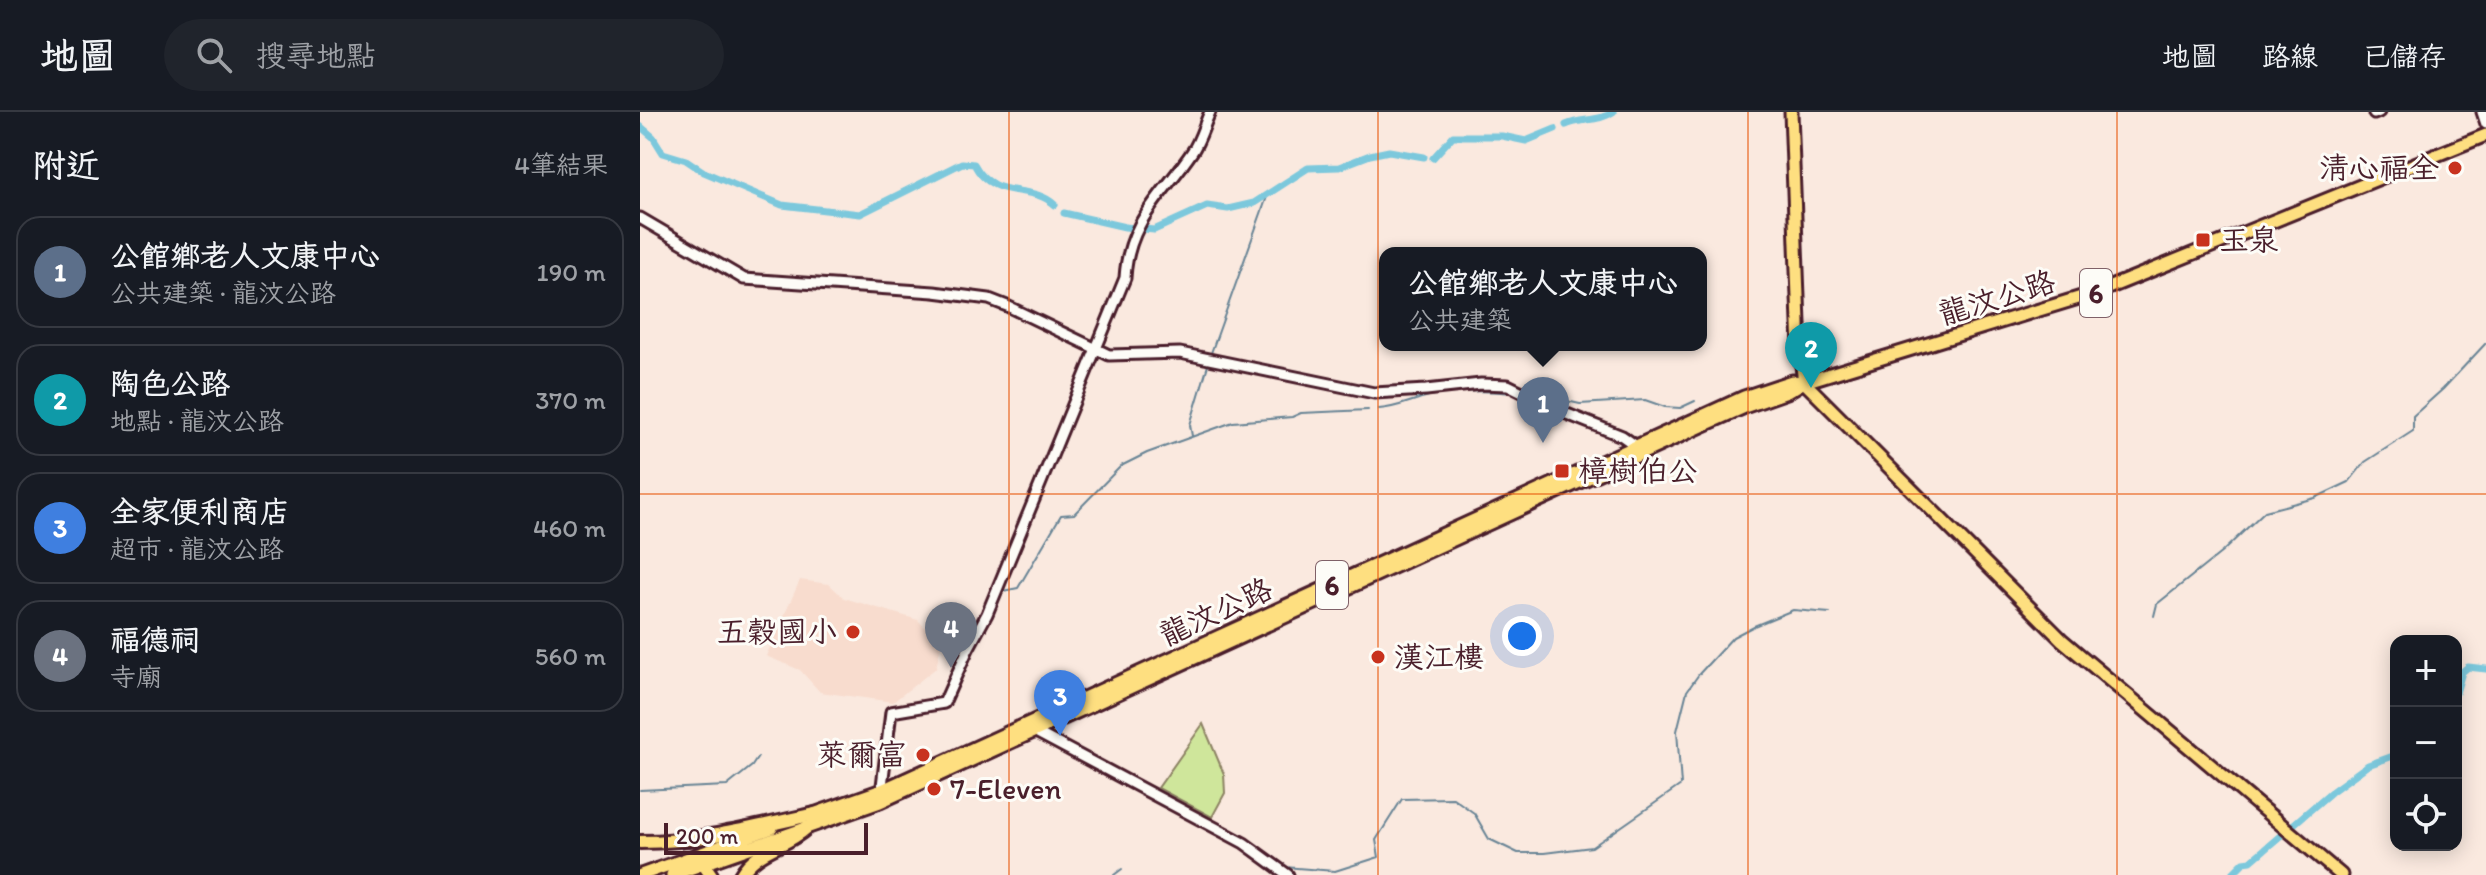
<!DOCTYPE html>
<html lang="zh-TW">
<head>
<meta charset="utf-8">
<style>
  :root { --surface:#171b24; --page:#20242c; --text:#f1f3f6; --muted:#9ea1a6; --line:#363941; --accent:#0b8043 }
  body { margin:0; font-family:Itim,"LXGW WenKai TC",sans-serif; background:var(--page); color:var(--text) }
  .controls { position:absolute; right:24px; bottom:24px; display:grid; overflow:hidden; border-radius:16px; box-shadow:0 4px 20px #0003 }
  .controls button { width:72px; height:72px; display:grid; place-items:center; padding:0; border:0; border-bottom:2px solid var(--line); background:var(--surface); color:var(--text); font:40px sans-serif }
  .scale { position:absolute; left:24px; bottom:20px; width:204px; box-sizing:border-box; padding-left:8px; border:4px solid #4a1f2b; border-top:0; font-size:22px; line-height:28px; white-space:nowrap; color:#4a1f2b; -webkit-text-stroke:6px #fdfcf7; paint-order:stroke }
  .you { position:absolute; left:882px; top:524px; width:28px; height:28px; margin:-20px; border:6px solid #fff; border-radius:50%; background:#1a73e8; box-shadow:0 0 0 12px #1a73e833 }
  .badge { display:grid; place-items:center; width:52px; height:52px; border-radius:50%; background:var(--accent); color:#fff; font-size:26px; font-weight:700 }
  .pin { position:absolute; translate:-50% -66px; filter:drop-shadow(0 2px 4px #0008) }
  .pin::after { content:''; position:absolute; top:42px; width:28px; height:24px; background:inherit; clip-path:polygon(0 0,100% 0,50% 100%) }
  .popup { position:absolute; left:739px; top:135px; width:328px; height:104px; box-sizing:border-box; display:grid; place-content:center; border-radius:16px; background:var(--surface); filter:drop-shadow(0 2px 6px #0005); font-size:26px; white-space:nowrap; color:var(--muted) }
  .popup b { font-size:30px; color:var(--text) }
  .popup::after { content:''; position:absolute; left:50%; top:100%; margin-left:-16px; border:16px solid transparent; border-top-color:var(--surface) }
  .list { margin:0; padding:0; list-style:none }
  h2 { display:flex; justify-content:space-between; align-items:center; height:104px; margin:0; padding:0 32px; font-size:34px }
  h2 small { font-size:26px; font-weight:400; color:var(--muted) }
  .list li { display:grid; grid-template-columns:52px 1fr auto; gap:24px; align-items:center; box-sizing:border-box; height:112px; margin:0 16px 16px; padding:0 16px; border:2px solid var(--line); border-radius:24px }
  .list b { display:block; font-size:30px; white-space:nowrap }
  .list p { margin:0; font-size:26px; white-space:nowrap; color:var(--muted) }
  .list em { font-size:26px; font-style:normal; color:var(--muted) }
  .icon { flex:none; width:44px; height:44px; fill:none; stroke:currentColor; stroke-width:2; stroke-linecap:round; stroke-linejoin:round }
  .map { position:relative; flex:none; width:1846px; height:763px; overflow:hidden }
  header { display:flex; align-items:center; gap:48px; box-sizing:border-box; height:112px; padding:0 40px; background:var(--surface); border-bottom:2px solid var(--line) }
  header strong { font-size:38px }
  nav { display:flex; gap:44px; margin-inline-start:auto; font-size:28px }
  .search { width:560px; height:72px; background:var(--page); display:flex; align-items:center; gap:20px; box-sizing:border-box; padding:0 28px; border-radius:44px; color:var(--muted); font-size:30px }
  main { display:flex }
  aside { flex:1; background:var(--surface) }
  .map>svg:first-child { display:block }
</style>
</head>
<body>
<header>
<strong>地圖</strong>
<div class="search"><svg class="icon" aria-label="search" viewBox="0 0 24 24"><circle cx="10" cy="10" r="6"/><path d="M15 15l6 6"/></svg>搜尋地點</div>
<nav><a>地圖</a><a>路線</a><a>已儲存</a></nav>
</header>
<main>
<aside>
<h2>附近<small>4筆結果</small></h2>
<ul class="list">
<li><span class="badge" style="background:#5c6f8a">1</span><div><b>公館鄉老人文康中心</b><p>公共建築 · 龍汶公路</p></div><em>190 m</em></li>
<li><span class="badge" style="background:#0f9aa8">2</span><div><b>陶色公路</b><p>地點 · 龍汶公路</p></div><em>370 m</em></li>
<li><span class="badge" style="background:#3f7fe0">3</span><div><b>全家便利商店</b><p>超市 · 龍汶公路</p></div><em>460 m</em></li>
<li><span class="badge" style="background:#6b7280">4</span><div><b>福德祠</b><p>寺廟</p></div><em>560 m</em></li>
</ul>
</aside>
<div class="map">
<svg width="1846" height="763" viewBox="0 0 1846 763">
  <rect width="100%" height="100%" fill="#fae9df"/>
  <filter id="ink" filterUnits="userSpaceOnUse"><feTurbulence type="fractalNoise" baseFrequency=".0125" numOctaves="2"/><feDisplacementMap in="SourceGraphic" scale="16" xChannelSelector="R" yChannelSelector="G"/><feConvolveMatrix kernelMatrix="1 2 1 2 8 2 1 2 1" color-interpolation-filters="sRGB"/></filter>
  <g filter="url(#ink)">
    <path fill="#f8dcce" d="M 160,468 L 189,472 L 204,486 L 278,508 L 301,533 L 296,556 L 253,590 L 180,580 L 160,558 L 126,544 Z"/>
    <path fill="#cfe69b" stroke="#8c8263" stroke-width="2" d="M 563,612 L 584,662 L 585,681 L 572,705 L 518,676 Z"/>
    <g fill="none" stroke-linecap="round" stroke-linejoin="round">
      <path stroke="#688495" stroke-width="2" d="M 571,241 L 628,82
        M 900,283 L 940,292 L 1005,288 L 1025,295 L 1040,296 L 1055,289
        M 739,297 C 757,296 772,288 789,284 C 816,279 846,278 873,281
        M 552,324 L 550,313 L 568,253
        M 363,479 L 378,476 L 421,403 L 434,402 L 481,354 L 507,341 L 593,310 L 652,305 L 661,301 L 728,298
        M 1514,504 L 1517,492 L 1582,440 L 1625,399 L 1675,386 L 1709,370 L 1725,350 L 1773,319 L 1773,304 L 1803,277 L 1846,231
        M 0,678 L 87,674 L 112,654 L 118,645
        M 644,755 L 695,759 L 739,745 L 736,728 L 762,687 L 813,686 L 834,701 L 849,727 L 878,741 L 904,741 L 952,735 L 1041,673 L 1037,619 L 1047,579 L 1059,562 L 1093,525 L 1114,514 L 1153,498 L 1190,501
        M 474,763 L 482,757"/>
      <path stroke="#7cc8dc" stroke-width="7" d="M 926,13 C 942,6 959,10 973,0
        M 0,14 L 13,25 L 23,41 L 46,48 L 64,60 L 142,93 L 220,102 L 322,51 L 334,52 C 354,90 390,70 415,93
        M 793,46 L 813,24 L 862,24 L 886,29 L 915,17
        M 424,101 L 485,115 L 514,118 L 567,94 L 588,97 L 614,91 L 668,56 L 699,55 L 730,43 L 749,39 L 784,45
        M 1816,581 L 1822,560 L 1828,555 L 1846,557
        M 1591,763 L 1604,750 L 1611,749 L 1691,680 L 1728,653 L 1756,643"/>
      <defs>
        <path id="minor" d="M 1842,0 L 1846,12
          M 1734,2 L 1739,0
          M 0,106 L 104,167 L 294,180 L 349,187 L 367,194 L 469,243 L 540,241 L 734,281 L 786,278 L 841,272 L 868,273 L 927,302 L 982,324 L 999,336
          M 390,617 L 604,731 L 648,763
          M 241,682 L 251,600 L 304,591 L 328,537 L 347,502 L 485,166 C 488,109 523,83 552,40 C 560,29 564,13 570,0"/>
        <path id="major" d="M 1151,0 L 1160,238 L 1164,270 L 1422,528 L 1701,763
          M 168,704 L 242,678 L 1104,285 L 1152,269 L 1162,270
          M 1,763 L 132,716
          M 32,763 L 240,690 L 1062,314 L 1107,294 L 1147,280 L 1164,270 L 1458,180 L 1846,23"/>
        <path id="highway" d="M 0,730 C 60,730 117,715 175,702
          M 58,744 L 71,763
          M 101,763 C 117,736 144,736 166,716"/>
      </defs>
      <use href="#minor" stroke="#4a1f2b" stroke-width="15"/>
      <use href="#major" stroke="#4a1f2b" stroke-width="17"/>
      <use href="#highway" stroke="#4a1f2b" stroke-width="18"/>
      <use href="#minor" stroke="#fdfcf7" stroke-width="9"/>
      <use href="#major" stroke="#fedf80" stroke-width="11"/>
      <use href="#highway" stroke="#fedf80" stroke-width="12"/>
    </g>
  </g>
  <path fill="none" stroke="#e8590c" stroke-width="2" stroke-opacity="0.55" d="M 369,0 L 369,763M 738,0 L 738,763M 1108,0 L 1108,763M 1477,0 L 1477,763M 0,382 L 1846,382"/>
  <g fill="#c8321e" stroke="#fdfcf7" stroke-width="3">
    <circle cx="1815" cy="56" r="8"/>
    <rect x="1555" y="120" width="16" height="16" rx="4"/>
    <rect x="914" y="351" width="16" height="16" rx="4"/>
    <circle cx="213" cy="520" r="8"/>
    <circle cx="738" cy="545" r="8"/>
    <circle cx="283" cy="643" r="8"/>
    <circle cx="294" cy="677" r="8"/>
  </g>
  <g text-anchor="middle" stroke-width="6" stroke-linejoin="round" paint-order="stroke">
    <g fill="#fdfcf7" stroke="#806168" stroke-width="2">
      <rect x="1440" y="157" width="32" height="48" rx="6"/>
      <rect x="676" y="449" width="32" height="48" rx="6"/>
    </g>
    <g font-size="28" font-weight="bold" fill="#4a1f2b">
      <text x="1456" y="191">6</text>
      <text x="692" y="483">6</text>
    </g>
    <g font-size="30" fill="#4a1f2b" stroke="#fdfcf7" text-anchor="start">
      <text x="1799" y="66" text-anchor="end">清心福全</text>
      <text x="1579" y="138">玉泉</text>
      <text x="938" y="369">樟樹伯公</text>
      <text x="197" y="530" text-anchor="end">五穀國小</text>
      <text x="754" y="555">漢江樓</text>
      <text x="267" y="653" text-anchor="end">萊爾富</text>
      <text x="310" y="687">7-Eleven</text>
    </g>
    <g font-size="30" fill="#4a1f2b" stroke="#fdfcf7">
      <text transform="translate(1357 186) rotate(-17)" y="10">龍汶公路</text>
      <text transform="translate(576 500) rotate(-25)" y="10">龍汶公路</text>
    </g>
  </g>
</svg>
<div class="controls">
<button>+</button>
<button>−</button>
<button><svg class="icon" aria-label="locate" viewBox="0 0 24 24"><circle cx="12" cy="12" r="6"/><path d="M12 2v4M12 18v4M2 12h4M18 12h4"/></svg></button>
</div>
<div class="scale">200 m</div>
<div class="you"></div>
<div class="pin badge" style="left:903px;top:331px;background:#5c6f8a">1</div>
<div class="popup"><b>公館鄉老人文康中心</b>公共建築</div>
<div class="pin badge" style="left:1171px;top:276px;background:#0f9aa8">2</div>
<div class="pin badge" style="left:420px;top:624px;background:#3f7fe0">3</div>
<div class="pin badge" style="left:311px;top:556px;background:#6b7280">4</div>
</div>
</main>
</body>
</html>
